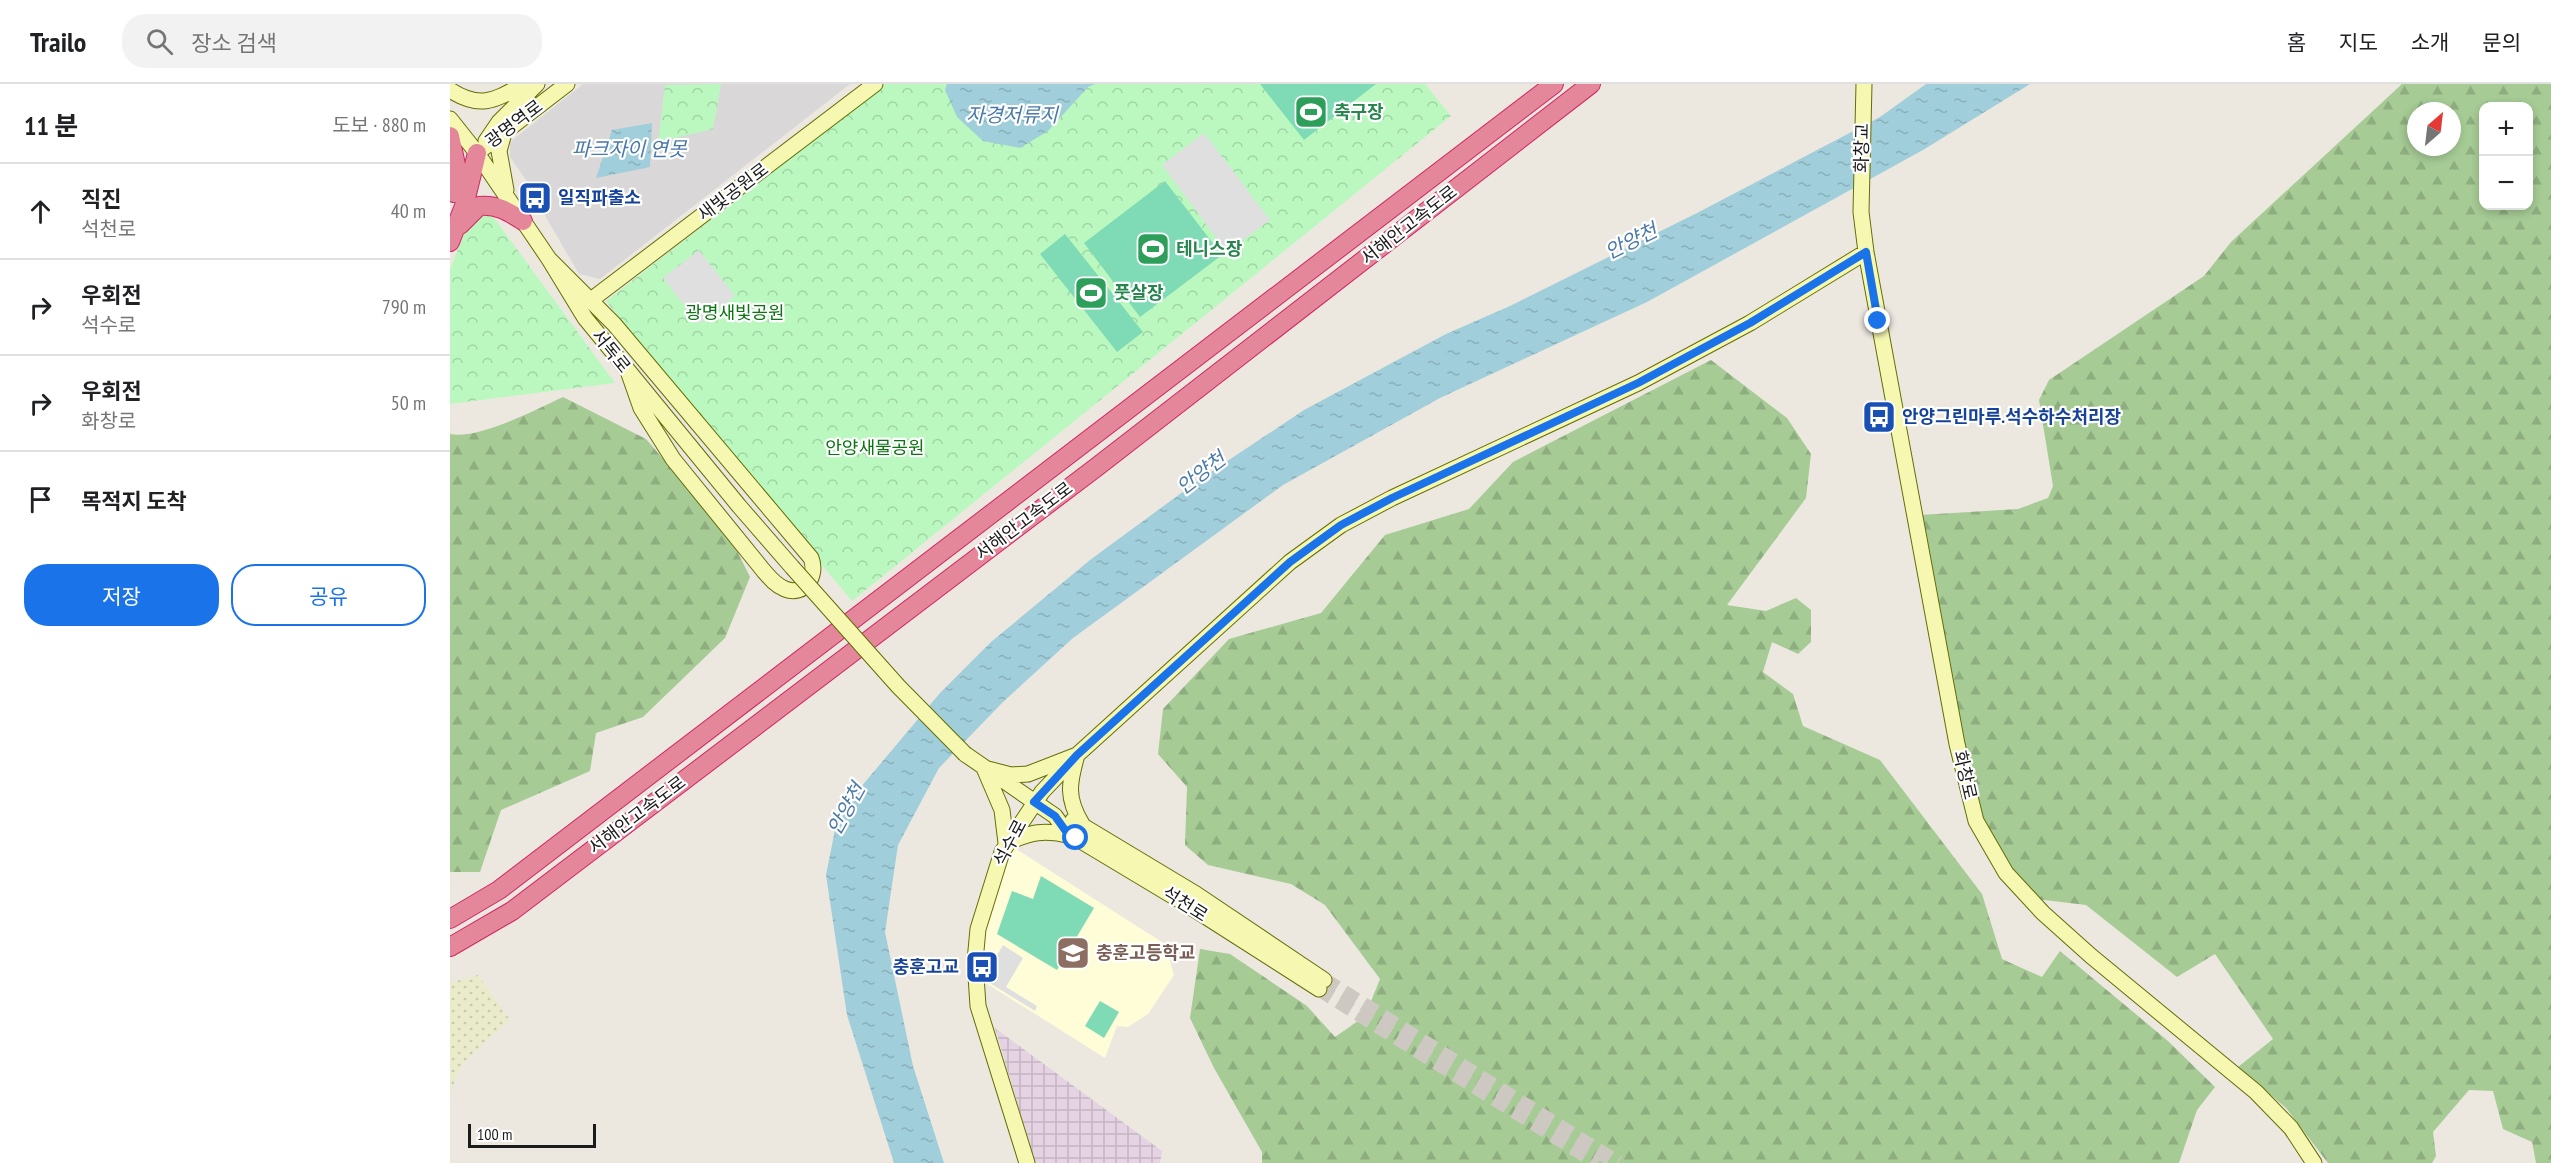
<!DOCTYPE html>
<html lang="ko">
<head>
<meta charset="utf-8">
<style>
  :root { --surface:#fff; --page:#f2f2f2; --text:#202124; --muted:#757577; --line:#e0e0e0; --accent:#1a73e8 }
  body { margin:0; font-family:"PT Sans Narrow","Noto Sans KR",sans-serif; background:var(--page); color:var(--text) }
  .controls { position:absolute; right:18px; top:18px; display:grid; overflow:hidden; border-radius:12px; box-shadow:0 3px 9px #0003 }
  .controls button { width:54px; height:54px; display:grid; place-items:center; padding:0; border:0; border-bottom:2px solid var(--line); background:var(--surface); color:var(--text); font:30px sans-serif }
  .compass { position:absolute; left:1957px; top:18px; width:54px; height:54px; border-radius:50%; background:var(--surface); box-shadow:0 3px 9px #0003; rotate:28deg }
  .scale { position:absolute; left:18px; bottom:15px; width:128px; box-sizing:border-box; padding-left:6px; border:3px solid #1b1b1b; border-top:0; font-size:16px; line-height:21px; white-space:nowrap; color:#1b1b1b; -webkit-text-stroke:4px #fff; paint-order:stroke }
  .stop { position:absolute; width:18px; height:18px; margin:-14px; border:4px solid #1a73e8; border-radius:50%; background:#fff }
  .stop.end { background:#1a73e8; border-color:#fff; box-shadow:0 2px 6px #0008 }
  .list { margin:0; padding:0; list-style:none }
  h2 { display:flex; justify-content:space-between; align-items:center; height:78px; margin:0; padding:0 24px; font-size:26px }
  h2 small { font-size:20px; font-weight:400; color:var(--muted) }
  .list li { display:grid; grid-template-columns:39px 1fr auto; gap:18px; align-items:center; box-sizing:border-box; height:96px; padding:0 24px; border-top:2px solid var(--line) }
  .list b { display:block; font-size:22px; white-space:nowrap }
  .list p { margin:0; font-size:20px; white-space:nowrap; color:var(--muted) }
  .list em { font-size:20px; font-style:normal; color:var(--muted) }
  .actions { display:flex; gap:12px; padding:18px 24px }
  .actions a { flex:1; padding:14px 0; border:2px solid var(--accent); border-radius:24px; text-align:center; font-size:21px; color:var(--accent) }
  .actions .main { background:var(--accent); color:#fff }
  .icon { flex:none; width:33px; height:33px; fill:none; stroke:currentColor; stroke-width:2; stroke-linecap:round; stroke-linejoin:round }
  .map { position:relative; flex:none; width:2101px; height:1079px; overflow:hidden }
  header { display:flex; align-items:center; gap:36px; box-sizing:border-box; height:84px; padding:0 30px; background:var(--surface); border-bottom:2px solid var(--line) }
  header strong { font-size:28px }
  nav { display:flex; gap:33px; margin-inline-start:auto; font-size:21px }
  .search { width:420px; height:54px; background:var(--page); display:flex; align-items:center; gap:15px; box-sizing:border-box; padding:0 21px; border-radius:24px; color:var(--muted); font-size:22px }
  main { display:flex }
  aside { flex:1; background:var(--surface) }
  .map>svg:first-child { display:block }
</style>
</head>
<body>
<header>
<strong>Trailo</strong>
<div class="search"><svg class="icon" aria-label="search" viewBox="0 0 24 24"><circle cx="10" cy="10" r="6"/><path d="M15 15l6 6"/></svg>장소 검색</div>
<nav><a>홈</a><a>지도</a><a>소개</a><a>문의</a></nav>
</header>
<main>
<aside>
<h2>11 분<small>도보 · 880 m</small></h2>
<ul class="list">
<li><svg class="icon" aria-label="ahead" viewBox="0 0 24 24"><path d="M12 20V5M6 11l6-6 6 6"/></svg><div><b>직진</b><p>석천로</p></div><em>40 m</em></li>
<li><svg class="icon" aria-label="right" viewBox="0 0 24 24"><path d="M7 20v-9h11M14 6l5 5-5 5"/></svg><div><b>우회전</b><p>석수로</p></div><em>790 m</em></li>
<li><svg class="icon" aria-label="right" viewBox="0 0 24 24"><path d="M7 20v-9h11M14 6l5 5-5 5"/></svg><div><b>우회전</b><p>화창로</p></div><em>50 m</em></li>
<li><svg class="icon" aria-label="arrive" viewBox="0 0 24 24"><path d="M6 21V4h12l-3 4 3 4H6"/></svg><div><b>목적지 도착</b></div></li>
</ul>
<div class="actions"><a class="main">저장</a><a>공유</a></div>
</aside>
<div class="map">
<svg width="2101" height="1079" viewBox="0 0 2101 1079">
  <defs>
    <pattern id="industrial-grid" width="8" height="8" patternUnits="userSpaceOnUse" patternTransform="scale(1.5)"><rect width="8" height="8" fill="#e5d2e2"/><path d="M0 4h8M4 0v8" fill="none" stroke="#c4b4c1"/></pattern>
    <pattern id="farmland-dots" width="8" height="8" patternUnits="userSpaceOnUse" patternTransform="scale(1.5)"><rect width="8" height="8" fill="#eaebcb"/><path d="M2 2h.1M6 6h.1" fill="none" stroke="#c8c9ae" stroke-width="1.8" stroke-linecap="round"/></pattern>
    <pattern id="forest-firs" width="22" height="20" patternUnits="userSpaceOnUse" patternTransform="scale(1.5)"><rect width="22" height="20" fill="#a6cb95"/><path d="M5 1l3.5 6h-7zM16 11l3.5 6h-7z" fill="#8eae80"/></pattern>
    <pattern id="park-crowns" width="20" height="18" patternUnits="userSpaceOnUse" patternTransform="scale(1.5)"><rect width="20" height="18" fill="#bbf8bf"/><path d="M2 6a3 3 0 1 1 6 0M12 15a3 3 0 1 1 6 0" fill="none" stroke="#a0d4a4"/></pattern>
    <pattern id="water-ripples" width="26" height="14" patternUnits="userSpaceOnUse" patternTransform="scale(1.5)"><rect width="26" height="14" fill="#a0ceda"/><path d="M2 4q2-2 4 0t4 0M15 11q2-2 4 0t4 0" fill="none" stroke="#89b0ba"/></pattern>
  </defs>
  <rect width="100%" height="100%" fill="#ece8e0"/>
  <path fill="#d9d7d7" d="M 133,0 L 400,0 L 150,195 L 129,190 L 90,123 L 85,109 L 60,73 L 60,58 Z"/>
  <path fill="url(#industrial-grid)" d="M 545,944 L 712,1067 L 710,1079 L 585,1079 Z"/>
  <path fill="#fefdd7" d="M 558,760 L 715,860 L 724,891 L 698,930 L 678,943 L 667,942 L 655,974 L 528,894 L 529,859 Z"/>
  <path fill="url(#farmland-dots)" d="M 28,891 L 60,936 L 13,979 L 0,1008 L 0,899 Z"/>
  <path fill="url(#forest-firs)" fill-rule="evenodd" d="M 1952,0 L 2101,0 L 2101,1079 L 2086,1079 L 2082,1058 L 2053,1045 L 2043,1007 L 2019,1006 L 1983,1048 L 1986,1072 L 1982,1079 L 1878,1079 L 1836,1024 L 1788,983 L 1823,955 L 1765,870 L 1727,893 L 1636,821 L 1586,815 L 1547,769 L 1529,734 L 1511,673 L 1470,431 L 1568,425 L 1598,414 L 1603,402 L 1589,316 L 1599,296 L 1754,192 L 1781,158 ZM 2034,22 L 2078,22 L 2078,122 L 2034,122 ZM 1966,27 L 2002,27 L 2002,63 L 1966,63 Z
    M 1261,276 L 1337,334 L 1361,370 L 1356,414 L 1277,521 L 1316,527 L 1346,514 L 1361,526 L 1361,558 L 1348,570 L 1322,558 L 1313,588 L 1343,610 L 1353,642 L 1430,676 L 1532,810 L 1552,875 L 1592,893 L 1610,867 L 1718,957 L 1765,1003 L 1747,1026 L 1729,1079 L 812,1079 L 812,1068 L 764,984 L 740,934 L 750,865 L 780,870 L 857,922 L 885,953 L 915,932 L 930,895 L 875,821 L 841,800 L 758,781 L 735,761 L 737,703 L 708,670 L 713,625 L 779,555 L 871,529 L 935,451 L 1019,425 L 1063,378 Z
    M 113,313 L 196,355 L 280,453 L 300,493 L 275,554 L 193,633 L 146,649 L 140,687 L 51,726 L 30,788 L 0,788 L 0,350 C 28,356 85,326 113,313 Z"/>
  <path fill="url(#park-crowns)" d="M 271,0 L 263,45 L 208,58 L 215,1 Z
    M 436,0 L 975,0 L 1001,32 L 402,517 L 267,357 L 156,217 Z
    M 28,112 L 165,299 L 0,320 L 0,186 Z"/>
  <path fill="#7edbb5" d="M 810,0 L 926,0 L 854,56 Z
    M 715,97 L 772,171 L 690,233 L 634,159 Z
    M 615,150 L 693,248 L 667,268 L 590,170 Z
    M 591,792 L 644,824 L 607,886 L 547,850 L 562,807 L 583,815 Z
    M 650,917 L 669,928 L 654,954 L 635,942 Z"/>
  <path fill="#dfdfdf" d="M 754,49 L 820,136 L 777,168 L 712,81 Z
    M 249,166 L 285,212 L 249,240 L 213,194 Z
    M 553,861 L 573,874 L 556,903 L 587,922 L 585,927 L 533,895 Z"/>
  <path fill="url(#water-ripples)" d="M 497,0 L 645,0 L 638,3 L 598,47 L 570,64 L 533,57 L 507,33 L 495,6 Z
    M 1476,0 L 1580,0 L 1473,66 L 1197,218 L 990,314 L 833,401 L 623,554 L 553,618 L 489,684 L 448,761 L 435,848 L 463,982 L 494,1079 L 444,1079 L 397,931 L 376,791 L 385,746 L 405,710 L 490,609 L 541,558 L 640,476 L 749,396 L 854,326 L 996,250 L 1060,222 L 1247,129 L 1430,33 Z
    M 202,39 L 200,83 L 146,94 L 162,46 Z"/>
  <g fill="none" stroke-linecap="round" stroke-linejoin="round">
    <path stroke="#cdc9c2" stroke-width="15" stroke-dasharray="15 8" stroke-linecap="butt" d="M 874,896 L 1168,1079
      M 869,905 L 1148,1079"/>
    <defs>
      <path id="secondary" d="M 1414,0 L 1411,128 L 1416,168 L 1507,660 L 1526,737 L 1556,789 L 1593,829 L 1641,872 L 1806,1008 L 1841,1044 L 1864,1079
        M 0,6 C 31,26 45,16 74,0
        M 0,35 L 27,69 L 99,175 L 135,234 L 289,422 L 342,483
        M 54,49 L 49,67 L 56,106
        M 36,57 L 49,38 L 87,0
        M 27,69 L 117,0
        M 99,175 L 164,240 L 361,474 C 368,491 355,513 335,505 C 325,501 319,493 313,486 L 223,375 L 191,324 L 178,287
        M 141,216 L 425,0
        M 515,670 L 605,732 L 615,746 L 626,754 L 736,820 L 869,905
        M 623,736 L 746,810 L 874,896
        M 621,752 C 594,745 581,748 556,759 L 552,726 L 534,684 L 561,691 L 578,690 L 627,671 C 619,699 616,714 632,740
        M 577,1079 L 528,922 L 525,877 L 528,845 L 552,768 L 592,708 L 627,671 L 840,478 L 891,441 L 942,414 L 1188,299 L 1300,239 L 1416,168"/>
      <path id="highway" d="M 0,52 L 7,86 L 4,109
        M 10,141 L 29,122 C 47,120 59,128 73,137
        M 0,158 L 14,122 L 27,69
        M 0,835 L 49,806 L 1104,0
        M 0,863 L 62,827 L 648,382 L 1141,0"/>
    </defs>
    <use href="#secondary" stroke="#646d06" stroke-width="17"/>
    <use href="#highway" stroke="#d12664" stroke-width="20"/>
    <use href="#secondary" stroke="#f6f8b2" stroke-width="15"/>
    <use href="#highway" stroke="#e4879b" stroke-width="18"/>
    <defs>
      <path id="secondary-bridge" d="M 342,483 L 448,602 L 515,670"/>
    </defs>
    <use href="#secondary-bridge" stroke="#646d06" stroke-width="17" stroke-linecap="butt"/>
    <use href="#secondary-bridge" stroke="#f6f8b2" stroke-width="15"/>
  </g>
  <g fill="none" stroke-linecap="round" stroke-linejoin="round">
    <path stroke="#1a73e8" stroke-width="8" d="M 626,754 L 615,746 L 605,732 L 584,718 L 627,671 L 840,478 L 891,441 L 942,414 L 1188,299 L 1300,239 L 1416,168 L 1428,237"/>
  </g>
  <defs>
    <symbol id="stadium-square" viewBox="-11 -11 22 22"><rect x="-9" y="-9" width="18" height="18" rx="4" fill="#2e9e5b" stroke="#fff"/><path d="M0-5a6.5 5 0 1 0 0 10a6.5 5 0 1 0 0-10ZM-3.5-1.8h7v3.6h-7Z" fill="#fff"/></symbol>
    <symbol id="bus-square" viewBox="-11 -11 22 22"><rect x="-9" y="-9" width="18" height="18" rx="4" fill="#1a4fb4" stroke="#fff"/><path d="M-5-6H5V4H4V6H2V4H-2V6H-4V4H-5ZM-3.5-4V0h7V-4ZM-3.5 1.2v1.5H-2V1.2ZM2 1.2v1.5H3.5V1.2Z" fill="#fff"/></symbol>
    <symbol id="school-square" viewBox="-11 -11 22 22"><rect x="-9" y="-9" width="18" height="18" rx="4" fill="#8d6e63" stroke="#fff"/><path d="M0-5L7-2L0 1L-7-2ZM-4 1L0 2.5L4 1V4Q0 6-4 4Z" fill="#fff"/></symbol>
  </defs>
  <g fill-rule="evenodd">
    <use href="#stadium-square" x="842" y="9" width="38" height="38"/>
    <use href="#bus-square" x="66" y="95" width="38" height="38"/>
    <use href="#stadium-square" x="684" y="146" width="38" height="38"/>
    <use href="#stadium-square" x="622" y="190" width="38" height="38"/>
    <use href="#bus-square" x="1410" y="314" width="38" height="38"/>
    <use href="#school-square" x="604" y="850" width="38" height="38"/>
    <use href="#bus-square" x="513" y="864" width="38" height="38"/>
  </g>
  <g text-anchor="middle" stroke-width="4.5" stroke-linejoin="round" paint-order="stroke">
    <g font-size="18" font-weight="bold" fill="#27864d" stroke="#fff" text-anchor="start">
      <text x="884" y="34">축구장</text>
      <text x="726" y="171">테니스장</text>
      <text x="664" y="215">풋살장</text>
    </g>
    <g font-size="18" fill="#1b1b1b" stroke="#fff">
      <text transform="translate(64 40) rotate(-37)" y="6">광명역로</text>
      <text transform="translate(1412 64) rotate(-89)" y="6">화창교</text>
      <text transform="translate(283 108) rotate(-37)" y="6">새빛공원로</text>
      <text transform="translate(959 141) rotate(-38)" y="6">서해안고속도로</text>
      <text transform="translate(161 267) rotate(51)" y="6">서독로</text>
      <text transform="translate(574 437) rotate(-37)" y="6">서해안고속도로</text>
      <text transform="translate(1515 691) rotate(77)" y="6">화창로</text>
      <text transform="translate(187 731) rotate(-37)" y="6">서해안고속도로</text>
      <text transform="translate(560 759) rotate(-62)" y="6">석수로</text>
      <text transform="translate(735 820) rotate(32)" y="6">석천로</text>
    </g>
    <g font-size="18" font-weight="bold" fill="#164399" stroke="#fff" text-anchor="start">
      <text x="108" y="120">일직파출소</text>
      <text x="1452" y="339">안양그린마루.석수하수처리장</text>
      <text x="509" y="889" text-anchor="end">충훈고교</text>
    </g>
    <g font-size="18" fill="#0d7413" stroke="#fff">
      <text x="285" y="235">광명새빛공원</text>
      <text x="425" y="370">안양새물공원</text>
    </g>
    <g font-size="18" font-weight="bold" fill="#785e54" stroke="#fff" text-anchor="start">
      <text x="646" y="875">충훈고등학교</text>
    </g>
    <g font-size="20" font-style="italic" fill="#4a7aa7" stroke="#fff">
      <text x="562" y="38">자경저류지</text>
      <text x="179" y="72">파크자이 연못</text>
      <text transform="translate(1181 157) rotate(-26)" y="7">안양천</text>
      <text transform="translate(751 389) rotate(-37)" y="7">안양천</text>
      <text transform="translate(396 725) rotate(-61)" y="7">안양천</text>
    </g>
  </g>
</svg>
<div class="controls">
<button>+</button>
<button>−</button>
</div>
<svg class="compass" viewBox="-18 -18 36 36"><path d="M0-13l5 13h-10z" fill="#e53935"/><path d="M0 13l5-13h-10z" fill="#757577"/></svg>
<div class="scale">100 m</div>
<div class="stop" style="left:626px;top:754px"></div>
<div class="stop end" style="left:1428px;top:237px"></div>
</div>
</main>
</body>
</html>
